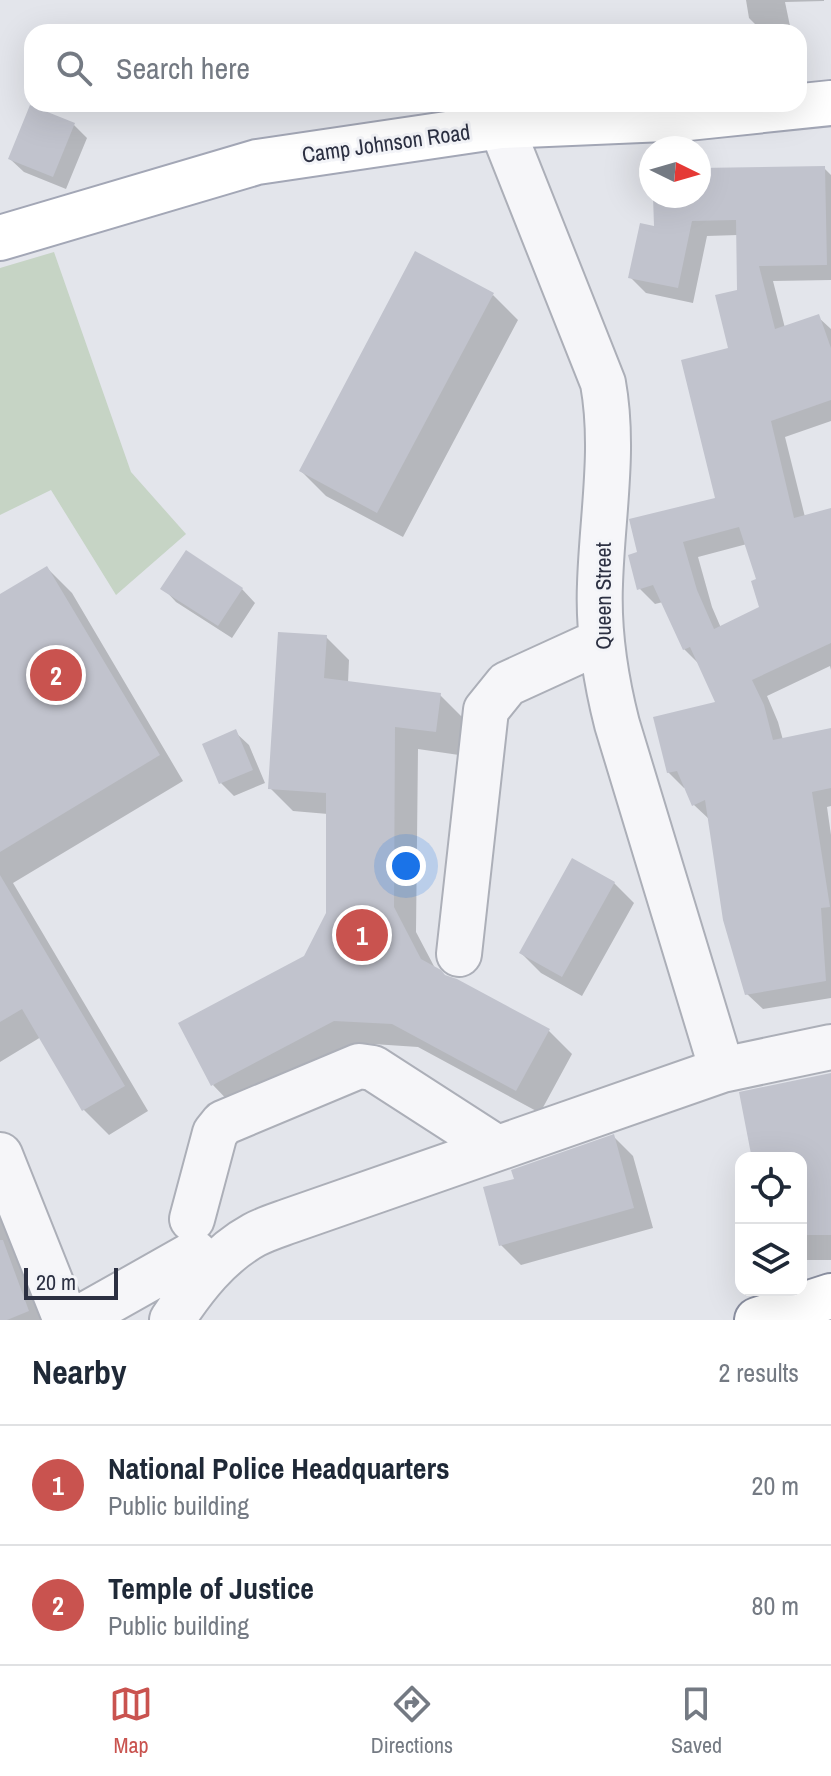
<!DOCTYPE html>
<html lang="en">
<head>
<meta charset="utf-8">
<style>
  :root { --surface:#fff; --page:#f2f2f3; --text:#1f2937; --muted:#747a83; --line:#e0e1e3; --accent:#c9534f }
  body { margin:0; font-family:"Archivo Narrow",sans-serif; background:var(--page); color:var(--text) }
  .controls { position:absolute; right:24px; bottom:24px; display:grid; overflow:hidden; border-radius:16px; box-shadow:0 8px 32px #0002 }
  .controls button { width:72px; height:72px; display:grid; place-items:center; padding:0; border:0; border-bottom:2px solid var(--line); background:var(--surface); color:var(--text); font:40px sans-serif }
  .compass { position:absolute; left:639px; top:136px; width:72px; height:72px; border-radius:50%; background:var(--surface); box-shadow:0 8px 32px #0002; rotate:95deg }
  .scale { position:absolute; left:24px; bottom:20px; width:94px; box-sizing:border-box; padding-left:8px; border:4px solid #2c3042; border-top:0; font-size:22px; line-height:28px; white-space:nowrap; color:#2c3042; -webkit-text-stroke:6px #f3f4f8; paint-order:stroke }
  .you { position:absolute; left:406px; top:866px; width:28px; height:28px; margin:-20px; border:6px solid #fff; border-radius:50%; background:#1a73e8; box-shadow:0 0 0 12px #1a73e833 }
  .badge { display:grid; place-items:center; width:52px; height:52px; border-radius:50%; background:var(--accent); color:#fff; font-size:26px; font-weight:700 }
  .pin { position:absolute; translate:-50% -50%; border:4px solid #fff; box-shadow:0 2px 8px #0006 }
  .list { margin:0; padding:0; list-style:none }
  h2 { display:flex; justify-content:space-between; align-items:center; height:104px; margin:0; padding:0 32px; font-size:34px }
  h2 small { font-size:26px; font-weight:400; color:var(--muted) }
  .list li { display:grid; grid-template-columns:52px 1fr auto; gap:24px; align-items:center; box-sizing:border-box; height:120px; padding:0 32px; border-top:2px solid var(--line) }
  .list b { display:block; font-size:30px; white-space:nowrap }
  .list p { margin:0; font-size:26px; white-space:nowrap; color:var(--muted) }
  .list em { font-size:26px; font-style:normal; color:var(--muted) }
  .icon { flex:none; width:44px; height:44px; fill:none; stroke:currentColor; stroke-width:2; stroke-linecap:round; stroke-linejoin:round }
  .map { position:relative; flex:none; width:831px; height:1320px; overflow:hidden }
  .search { position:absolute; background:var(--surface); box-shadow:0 8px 32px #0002; left:24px; right:24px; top:24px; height:88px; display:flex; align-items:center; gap:20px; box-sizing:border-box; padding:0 28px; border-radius:24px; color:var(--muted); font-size:30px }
  .sheet { height:344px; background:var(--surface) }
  nav { display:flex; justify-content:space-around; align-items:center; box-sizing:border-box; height:112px; border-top:2px solid var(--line); background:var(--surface); font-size:22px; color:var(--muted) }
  nav a { display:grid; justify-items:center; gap:4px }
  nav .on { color:var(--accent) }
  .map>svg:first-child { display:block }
</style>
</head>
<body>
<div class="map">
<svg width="831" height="1320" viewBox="0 0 831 1320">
  <rect width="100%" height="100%" fill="#e3e5eb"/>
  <path fill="#c6d4c5" d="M 54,252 L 131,472 L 186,534 L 116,595 L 51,490 L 0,515 L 0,268 Z"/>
  <path fill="#0003" fill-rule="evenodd" d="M 746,0 L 824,0 L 824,1 L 785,2 L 790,26 L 763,32 L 749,18 Z
    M 74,125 L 87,138 L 66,189 L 24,172 L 10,159 Z
    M 824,168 L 831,175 L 831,280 L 773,281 L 785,328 L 818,317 L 831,329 L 831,421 L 785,437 L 805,517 L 831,510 L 831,670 L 830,666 L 767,696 L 778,722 L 783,740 L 831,730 L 831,806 L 827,807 L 831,835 L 831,998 L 763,1009 L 747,994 L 710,820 L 694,805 L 686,787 L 684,788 L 668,772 L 718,703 L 700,665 L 684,649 L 663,602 L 655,604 L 639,588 L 717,500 L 730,350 L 739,291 L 738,235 L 707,236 L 693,303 L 646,293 L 631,278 L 656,228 L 655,196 L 699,196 L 699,170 ZM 747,544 L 759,580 L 762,608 L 721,628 L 712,607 L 698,557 Z
    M 493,295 L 518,320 L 403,537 L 326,496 L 301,471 Z
    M 47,568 L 72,593 L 183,781 L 13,883 L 148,1111 L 109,1135 L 84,1110 L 41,1037 L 0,1062 L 0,596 Z
    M 163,588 L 242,589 L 255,603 L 232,638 L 176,602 Z
    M 326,637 L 349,660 L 348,683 L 440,695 L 464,719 L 459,755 L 418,749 L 416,932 L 436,970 L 444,976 L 548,1030 L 572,1054 L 540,1113 L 418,1047 L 358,1043 L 236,1109 L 213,1085 L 306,958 L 328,914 L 328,814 L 293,811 L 270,788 Z
    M 235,732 L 249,745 L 265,783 L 234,796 L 221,783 Z
    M 614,883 L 634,903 L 582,996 L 541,973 L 521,953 Z
    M 831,1075 L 831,1260 L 801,1260 L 801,1158 L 758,1158 L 753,1153 Z
    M 613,1136 L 633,1156 L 653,1228 L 521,1265 L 501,1245 L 516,1180 Z
    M 0,1176 L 47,1320 L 0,1320 Z"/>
  <path fill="#c1c3cd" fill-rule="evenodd" d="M 30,105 L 75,123 L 53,177 L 8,159 Z
    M 825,166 L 827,265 L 759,266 L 775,329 L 819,314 L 831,348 L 831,400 L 771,421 L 794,518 L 831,508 L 831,643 L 752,680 L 764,705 L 773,740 L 831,728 L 831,788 L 812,792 L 830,907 L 821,908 L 826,981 L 745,995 L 723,920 L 705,800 L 692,806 L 677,771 L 667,773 L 653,717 L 715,702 L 690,647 L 683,650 L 653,585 L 637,590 L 628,555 L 637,552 L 629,519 L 715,498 L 681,360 L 728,348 L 715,295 L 737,290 L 736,220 L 692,221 L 678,288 L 628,278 L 640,223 L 654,226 L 653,196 L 699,196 L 699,168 ZM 739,527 L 756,579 L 751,581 L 759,607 L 714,629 L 697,590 L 683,542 Z
    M 415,251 L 494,293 L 377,513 L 299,471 Z
    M 186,550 L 243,588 L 218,626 L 160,589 Z
    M 47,566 L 160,755 L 0,852 L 0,594 Z
    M 278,632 L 327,635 L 324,678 L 441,693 L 436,732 L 395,727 L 394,907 L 421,959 L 441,970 L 445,975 L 457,979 L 550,1029 L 516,1091 L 392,1024 L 334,1021 L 211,1086 L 178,1023 L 304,956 L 326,913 L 326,793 L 268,789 Z
    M 236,729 L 253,770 L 219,784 L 202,744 Z
    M 572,858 L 615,882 L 562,977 L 519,953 Z
    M 0,875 L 125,1086 L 82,1111 L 22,1009 L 0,1022 Z
    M 831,1073 L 831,1235 L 801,1235 L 801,1158 L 763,1158 L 763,1154 L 751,1154 L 739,1092 Z
    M 614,1134 L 634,1208 L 499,1246 L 483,1187 L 514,1179 L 511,1170 Z
    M 0,1240 L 3,1240 L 29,1311 L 7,1320 L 0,1320 Z"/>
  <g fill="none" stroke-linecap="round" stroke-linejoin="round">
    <defs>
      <path id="minor" d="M 501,126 L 603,383 C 615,449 602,517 600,584 C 598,632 605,677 617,724 L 722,1070
        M 459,954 L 486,710 L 507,684 L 601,641
        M 0,1155 L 65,1318 L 78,1319 L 195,1253
        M 192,1219 L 215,1133 L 223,1123 L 359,1066 L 373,1068 L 497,1148
        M 172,1320 C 194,1287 219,1254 254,1235 C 265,1229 278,1225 289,1221 L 722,1070 L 831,1047"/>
      <path id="major" d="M 0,238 L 257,162 L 501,126 L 688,118 L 831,103"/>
      <path id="highway" d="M 757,1320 L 831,1296"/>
    </defs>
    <use href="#minor" stroke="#acafb8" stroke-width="48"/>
    <use href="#major" stroke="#a3a7b6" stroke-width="48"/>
    <use href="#highway" stroke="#8b90a1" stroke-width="48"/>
    <use href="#minor" stroke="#f6f6f9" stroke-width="44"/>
    <use href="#major" stroke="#fff" stroke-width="44"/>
    <use href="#highway" stroke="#fff" stroke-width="44"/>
  </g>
  <g text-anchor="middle" stroke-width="6" stroke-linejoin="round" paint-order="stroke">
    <g font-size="22" fill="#2c3042" stroke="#f3f4f8">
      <text transform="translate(386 143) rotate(-8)" y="8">Camp Johnson Road</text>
      <text transform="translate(603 596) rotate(-90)" y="8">Queen Street</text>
    </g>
  </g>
</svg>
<div class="controls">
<button><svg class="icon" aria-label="locate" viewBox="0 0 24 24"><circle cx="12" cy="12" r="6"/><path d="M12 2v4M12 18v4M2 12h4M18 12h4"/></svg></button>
<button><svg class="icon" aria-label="layers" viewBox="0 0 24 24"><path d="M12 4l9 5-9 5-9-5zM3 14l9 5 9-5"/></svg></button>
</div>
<svg class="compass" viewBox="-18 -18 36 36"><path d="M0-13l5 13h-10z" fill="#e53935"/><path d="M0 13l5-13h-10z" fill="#747a83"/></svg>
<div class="scale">20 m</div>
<div class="you"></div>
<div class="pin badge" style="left:362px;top:935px">1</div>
<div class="pin badge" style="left:56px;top:675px">2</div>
<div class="search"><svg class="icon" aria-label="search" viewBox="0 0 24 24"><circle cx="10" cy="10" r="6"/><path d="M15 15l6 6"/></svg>Search here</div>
</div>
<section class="sheet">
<h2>Nearby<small>2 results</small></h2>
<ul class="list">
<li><span class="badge">1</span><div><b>National Police Headquarters</b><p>Public building</p></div><em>20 m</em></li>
<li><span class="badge">2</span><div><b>Temple of Justice</b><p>Public building</p></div><em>80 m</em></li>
</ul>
</section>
<nav>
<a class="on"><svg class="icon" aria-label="map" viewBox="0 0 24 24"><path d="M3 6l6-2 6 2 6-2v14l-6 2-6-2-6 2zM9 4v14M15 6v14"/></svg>Map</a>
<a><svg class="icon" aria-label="directions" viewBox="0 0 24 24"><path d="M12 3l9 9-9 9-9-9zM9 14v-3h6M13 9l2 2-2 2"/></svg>Directions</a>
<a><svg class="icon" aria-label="saved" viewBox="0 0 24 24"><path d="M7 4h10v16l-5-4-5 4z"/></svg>Saved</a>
</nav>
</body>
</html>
